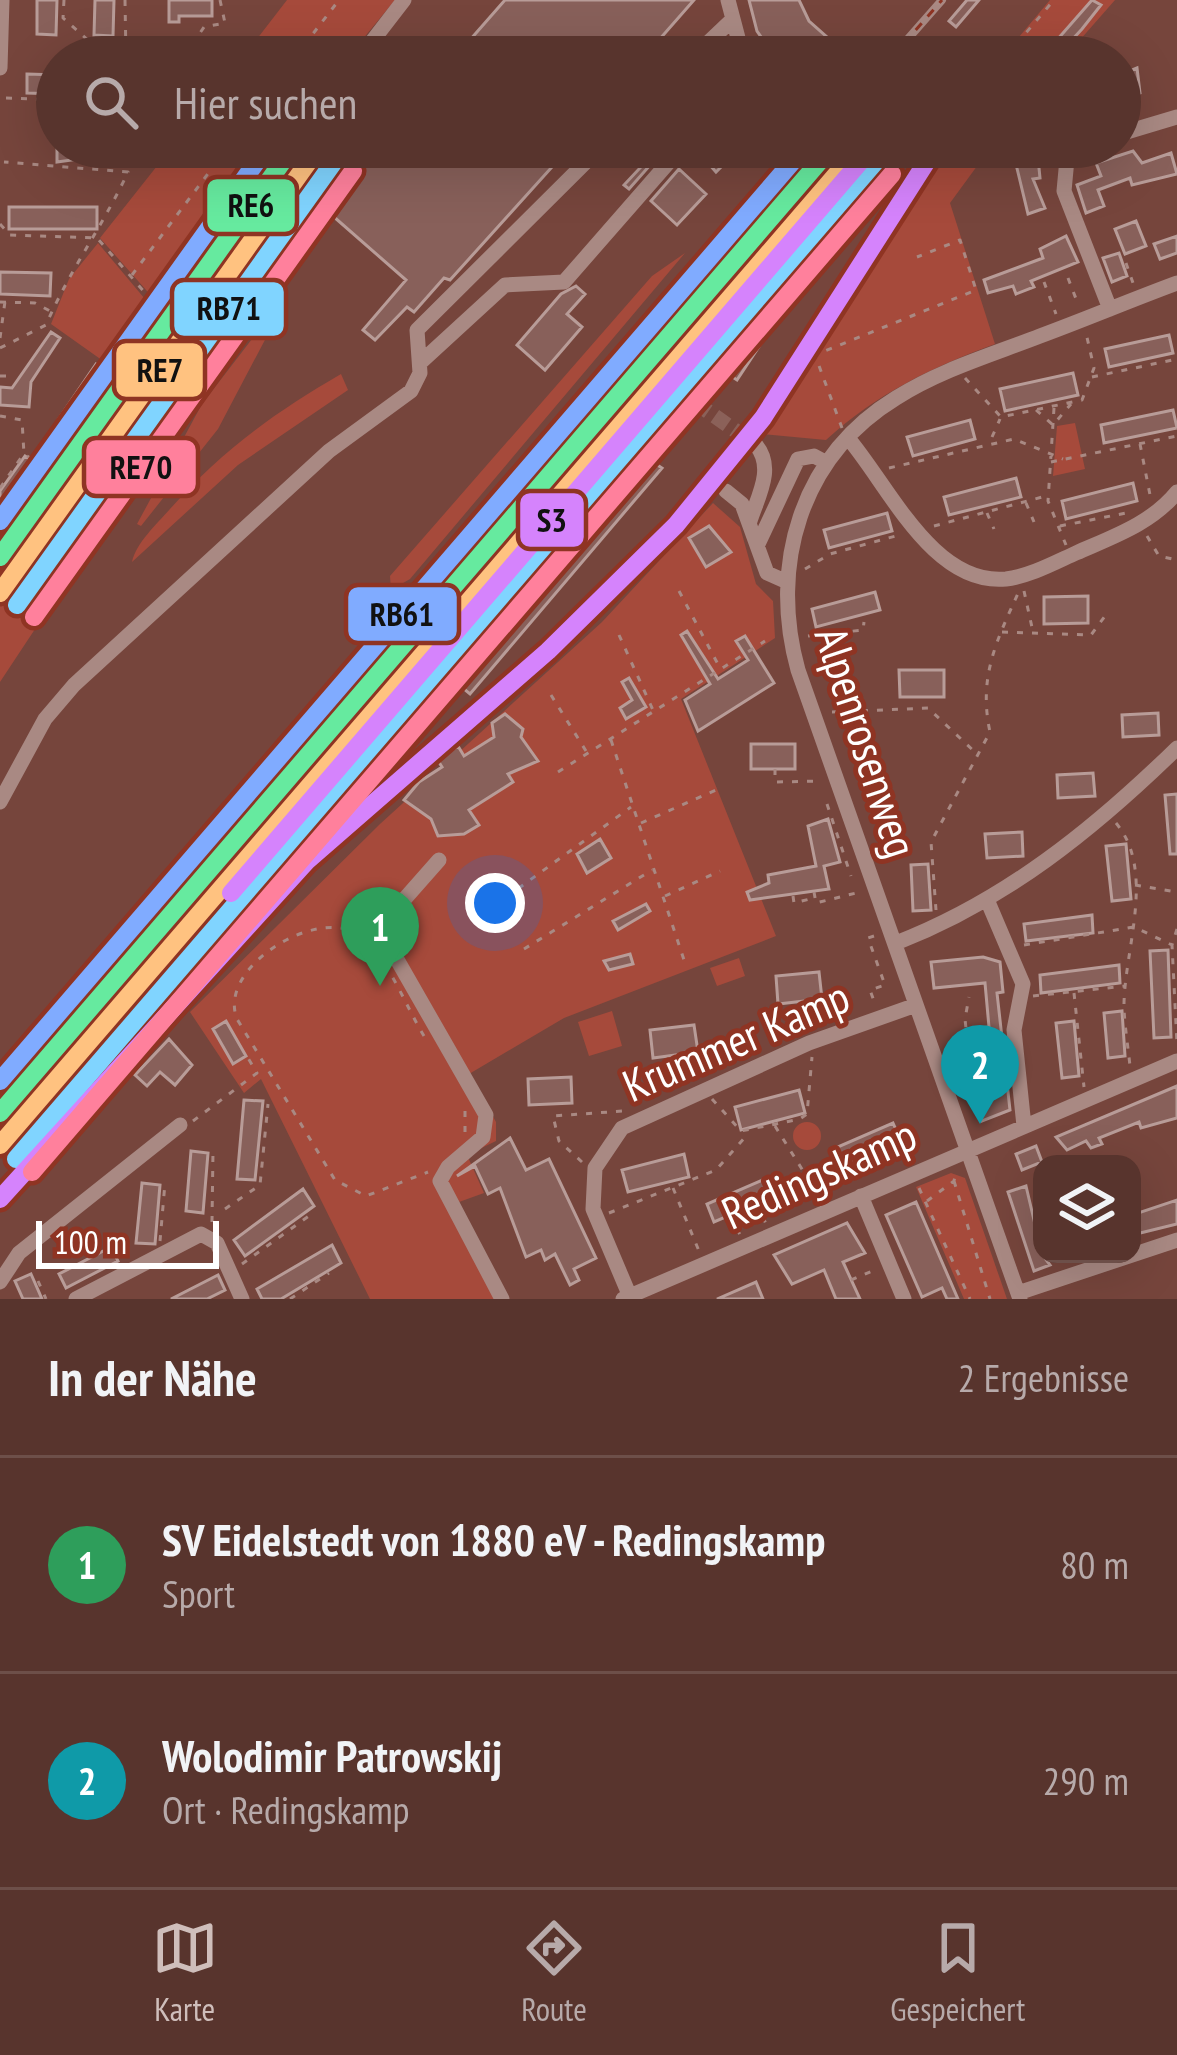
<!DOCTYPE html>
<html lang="de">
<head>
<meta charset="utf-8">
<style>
  :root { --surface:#58342d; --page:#5e3c35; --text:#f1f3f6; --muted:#b7aaaa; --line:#6d4f49; --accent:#cfbebb }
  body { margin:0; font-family:"PT Sans Narrow",sans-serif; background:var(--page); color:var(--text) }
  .controls { position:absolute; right:36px; bottom:36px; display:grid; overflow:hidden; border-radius:24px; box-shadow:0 12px 48px #0002 }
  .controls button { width:108px; height:108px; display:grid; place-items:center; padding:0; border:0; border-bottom:3px solid var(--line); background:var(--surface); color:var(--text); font:60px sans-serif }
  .scale { position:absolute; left:36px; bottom:30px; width:183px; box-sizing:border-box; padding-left:12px; border:6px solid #fff; border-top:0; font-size:33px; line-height:42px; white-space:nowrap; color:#fff; -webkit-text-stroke:9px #8f3423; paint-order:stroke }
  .you { position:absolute; left:495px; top:903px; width:42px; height:42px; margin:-30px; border:9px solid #fff; border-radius:50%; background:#1a73e8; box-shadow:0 0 0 18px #1a73e833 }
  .badge { display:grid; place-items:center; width:78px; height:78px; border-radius:50%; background:var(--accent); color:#fff; font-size:39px; font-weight:700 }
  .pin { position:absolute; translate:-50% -99px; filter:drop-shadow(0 3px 6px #0008) }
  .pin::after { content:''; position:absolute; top:63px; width:42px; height:36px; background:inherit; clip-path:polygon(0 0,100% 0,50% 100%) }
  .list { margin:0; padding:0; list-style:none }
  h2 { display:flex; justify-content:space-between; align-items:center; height:156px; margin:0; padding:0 48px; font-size:51px }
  h2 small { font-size:39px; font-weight:400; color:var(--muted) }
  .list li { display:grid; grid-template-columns:78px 1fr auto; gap:36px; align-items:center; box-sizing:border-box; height:216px; padding:0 48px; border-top:3px solid var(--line) }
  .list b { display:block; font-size:45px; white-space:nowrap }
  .list p { margin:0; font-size:39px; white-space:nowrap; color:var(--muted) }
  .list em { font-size:39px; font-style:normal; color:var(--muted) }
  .icon { flex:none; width:66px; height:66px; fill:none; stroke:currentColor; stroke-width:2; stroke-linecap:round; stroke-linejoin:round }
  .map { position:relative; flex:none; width:1177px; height:1299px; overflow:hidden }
  .search { position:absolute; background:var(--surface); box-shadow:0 12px 48px #0002; left:36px; right:36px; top:36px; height:132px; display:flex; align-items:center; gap:30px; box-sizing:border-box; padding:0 42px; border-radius:66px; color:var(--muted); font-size:45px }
  .sheet { height:588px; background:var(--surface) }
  nav { display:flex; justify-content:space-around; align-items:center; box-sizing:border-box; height:168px; border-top:3px solid var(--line); background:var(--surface); font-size:33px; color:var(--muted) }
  nav a { display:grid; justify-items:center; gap:6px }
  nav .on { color:var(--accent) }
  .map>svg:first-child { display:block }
</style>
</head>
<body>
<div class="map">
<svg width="1177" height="1299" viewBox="0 0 1177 1299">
  <rect width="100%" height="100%" fill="#76453c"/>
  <path fill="#a64a3b" d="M 287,0 L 395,0 L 348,57 L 243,57 Z
    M 1050,0 L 1115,0 L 1065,57 L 1002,57 Z
    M 172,147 L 279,147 L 162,308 L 100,238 Z
    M 946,147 L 991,147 L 950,203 L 995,344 C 930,368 878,393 826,440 L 762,434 Z
    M 98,243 L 155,311 L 113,368 L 51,324 L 69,279 Z
    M 685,253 L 410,579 L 391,590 L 390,576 L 652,276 Z
    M 210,305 L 133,481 L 0,682 L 0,605 Z
    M 272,313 L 277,317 L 218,429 L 141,526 L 137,524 L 202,404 Z
    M 341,374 L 348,390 L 238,465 L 132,562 C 136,543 156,525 170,509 C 221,451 274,413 341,374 Z
    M 1075,423 L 1085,469 L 1053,476 L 1057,426 Z
    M 713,503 L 740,527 L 756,584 L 773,601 L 775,638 L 681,699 L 776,936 L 564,1018 L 469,1074 L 496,1122 L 496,1141 L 467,1155 L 484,1193 L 459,1202 L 508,1299 L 370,1299 L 261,1079 L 244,1093 L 190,1012 L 380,824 L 602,622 Z
    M 739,958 L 745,976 L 717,986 L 710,968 Z
    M 612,1011 L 622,1046 L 589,1056 L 578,1022 Z
    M793 1136a14 14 0 1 1 28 0a14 14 0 1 1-28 0Z
    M 951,1173 L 965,1178 L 1007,1299 L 964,1299 L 916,1187 Z"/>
  <path fill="#88605a" stroke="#b89c98" stroke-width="3" d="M 37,0 L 57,0 L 56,35 L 37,34 Z
    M 95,0 L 114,0 L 113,36 L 94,35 Z
    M 169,0 L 212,0 L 212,16 L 179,16 L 179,22 L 169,22 Z
    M 505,0 L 694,0 L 644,57 L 455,57 Z
    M 749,0 L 799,0 L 809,21 L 828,38 L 813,57 L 775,57 L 757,31 Z
    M 967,0 L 979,0 L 956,27 L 949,21 Z
    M 1092,0 L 1101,5 L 1082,29 L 1056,57 L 1042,57 Z
    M 1137,68 L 1140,93 L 1124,99 L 1120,75 Z
    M 27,74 L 57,75 L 57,94 L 27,93 Z
    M 57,147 L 145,147 L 144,165 L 86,158 L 57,162 Z
    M 376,147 L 570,147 L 450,280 L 444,278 L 414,312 L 407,307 L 375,340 L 363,330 L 406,280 L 326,210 L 326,201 Z
    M 694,147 L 741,147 L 716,172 Z
    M 1133,151 L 1142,163 L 1171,153 L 1177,174 L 1132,185 L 1130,178 L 1098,190 L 1104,206 L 1086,213 L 1077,185 L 1101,176 L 1096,163 Z
    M 655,152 L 659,155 L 629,189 L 624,185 Z
    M 1038,158 L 1040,178 L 1033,179 L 1045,208 L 1028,214 L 1015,160 Z
    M 679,169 L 706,194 L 677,225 L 651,201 Z
    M 9,207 L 97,207 L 97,229 L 9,229 Z
    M 1136,221 L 1146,246 L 1125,254 L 1115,229 Z
    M 1066,236 L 1078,262 L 1031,281 L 1034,287 L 1016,294 L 1013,286 L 988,293 L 984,280 L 1043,258 L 1040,249 Z
    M 1177,236 L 1177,253 L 1160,259 L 1154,244 Z
    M 808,246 L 820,254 L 737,380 L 725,372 Z
    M 1119,253 L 1127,276 L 1112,282 L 1103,258 Z
    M 0,272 L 51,273 L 50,296 L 0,294 Z
    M 576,286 L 585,294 L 567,314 L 582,327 L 545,370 L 517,345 L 561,294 Z
    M 51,332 L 60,338 L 31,382 L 29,407 L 0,405 L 0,387 L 12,388 Z
    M 1169,335 L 1173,353 L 1109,367 L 1105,349 Z
    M 96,364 L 104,369 L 65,425 L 58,420 Z
    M 1073,373 L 1078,395 L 1005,411 L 1000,389 Z
    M 1173,410 L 1177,428 L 1104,443 L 1101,425 Z
    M 970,420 L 975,439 L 913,456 L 907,437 Z
    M 642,455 L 662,468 L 470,694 L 441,670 L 609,474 L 619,483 Z
    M 25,456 L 40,466 L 9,511 L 0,504 L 0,491 Z
    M 1016,478 L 1021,497 L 949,515 L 944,497 Z
    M 1133,483 L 1137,501 L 1066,519 L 1062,501 Z
    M 887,513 L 892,531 L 829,548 L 824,530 Z
    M 709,526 L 731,552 L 706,567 L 689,538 Z
    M 875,592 L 880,610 L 816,627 L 812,609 Z
    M 1088,596 L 1088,623 L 1044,624 L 1044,597 Z
    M 687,631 L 718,679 L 748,660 L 736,641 L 745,636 L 774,683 L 698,731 L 685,700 L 710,684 L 681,635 Z
    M 899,670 L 944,670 L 944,697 L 900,697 Z
    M 629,678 L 646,707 L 626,719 L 620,708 L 632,700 L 622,682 Z
    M 1158,713 L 1159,735 L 1123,737 L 1122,715 Z
    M 505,714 L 523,729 L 521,737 L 538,761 L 508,774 L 513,782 L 469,810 L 479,825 L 464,834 L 438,836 L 431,819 L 404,800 L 419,782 L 442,767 L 437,759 L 458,746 L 464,756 L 494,737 L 492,723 Z
    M 751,744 L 795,744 L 795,769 L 751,769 Z
    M 1093,773 L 1095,796 L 1058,798 L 1057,775 Z
    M 1177,794 L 1177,854 L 1170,854 L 1165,795 Z
    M 828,819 L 840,862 L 824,866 L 829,889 L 750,900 L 747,892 L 769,883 L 768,875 L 816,866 L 808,826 Z
    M 1022,832 L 1023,856 L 987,858 L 985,834 Z
    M 600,839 L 611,858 L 587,873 L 577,854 Z
    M 1126,844 L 1131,899 L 1112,901 L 1106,846 Z
    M 928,864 L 931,910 L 913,911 L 911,865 Z
    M 646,904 L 650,911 L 618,930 L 613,921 Z
    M 1092,915 L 1093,933 L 1026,941 L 1024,924 Z
    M 1168,950 L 1171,1037 L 1154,1038 L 1150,951 Z
    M 630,954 L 633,964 L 609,970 L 604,961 Z
    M 983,957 L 1000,962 L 1003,992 L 997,993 L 1010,1110 L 982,1121 L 971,1068 L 982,1066 L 980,1046 L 969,1047 L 968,1029 L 989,1027 L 985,983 L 934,988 L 931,962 Z
    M 1119,965 L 1120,983 L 1041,993 L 1040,975 Z
    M 819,972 L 822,999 L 778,1004 L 776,976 Z
    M 1122,1011 L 1125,1056 L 1108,1058 L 1104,1013 Z
    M 226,1021 L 246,1056 L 233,1064 L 213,1029 Z
    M 1074,1021 L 1079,1076 L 1062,1078 L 1056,1023 Z
    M 694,1025 L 698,1052 L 653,1058 L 650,1030 Z
    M 169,1039 L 192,1065 L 175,1085 L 160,1072 L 147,1086 L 135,1075 Z
    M 571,1077 L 572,1103 L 529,1105 L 528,1079 Z
    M 1177,1086 L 1177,1118 L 1141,1128 L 1139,1122 L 1099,1138 L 1102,1144 L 1091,1148 L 1086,1141 L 1067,1150 L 1056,1137 Z
    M 799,1090 L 805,1113 L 741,1130 L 735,1107 Z
    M 244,1100 L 263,1101 L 255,1180 L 237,1179 Z
    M 893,1123 L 901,1141 L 840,1167 L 833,1149 Z
    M 510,1138 L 526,1170 L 549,1159 L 596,1258 L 574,1269 L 579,1280 L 570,1285 L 555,1254 L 545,1260 L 541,1250 L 526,1257 L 500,1188 L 488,1194 L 475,1166 L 457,1176 Z
    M 1036,1146 L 1042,1162 L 1022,1170 L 1016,1154 Z
    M 191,1151 L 208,1153 L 203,1213 L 186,1211 Z
    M 684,1154 L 689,1177 L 628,1192 L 622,1170 Z
    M 767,1178 L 774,1196 L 714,1222 L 707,1204 Z
    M 142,1183 L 160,1185 L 155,1244 L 136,1243 Z
    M 1026,1186 L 1042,1254 L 1050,1265 L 1034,1271 L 1008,1192 Z
    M 303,1189 L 314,1206 L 245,1256 L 234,1240 Z
    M 1177,1200 L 1177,1224 L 1132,1235 L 1132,1215 Z
    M 916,1202 L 958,1299 L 947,1299 L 942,1288 L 922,1297 L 886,1215 Z
    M 847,1223 L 865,1253 L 843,1262 L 860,1299 L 836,1299 L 824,1270 L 792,1284 L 774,1255 Z
    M 332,1245 L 341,1263 L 281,1299 L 262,1299 L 257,1289 Z
    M 111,1247 L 118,1261 L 66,1288 L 59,1274 Z
    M 31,1274 L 35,1283 L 42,1299 L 23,1299 L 15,1281 Z
    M 218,1275 L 225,1290 L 207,1299 L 171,1299 Z
    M 756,1282 L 763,1299 L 717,1299 Z"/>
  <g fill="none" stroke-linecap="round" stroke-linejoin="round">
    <path stroke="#8b6159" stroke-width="15" stroke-dasharray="15 8" stroke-linecap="butt" d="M 696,403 L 756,445"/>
    <path stroke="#a98983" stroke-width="3" stroke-dasharray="6 9" stroke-linecap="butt" d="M 64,0 L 63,18 L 90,42 L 132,42 L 143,53
      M 125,0 L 126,57
      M 1007,55 L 1054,0
      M 184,57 L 204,27 L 225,23 L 220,0
      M 295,57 L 339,0
      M 6,98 L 57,100
      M 0,224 L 10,235 L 97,238 L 155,304
      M 1126,263 L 1133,283
      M 132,275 L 228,147
      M 1068,278 L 1078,304
      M 1044,282 L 1056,314
      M 0,302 L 35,303 L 50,311
      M 0,338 L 6,294
      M 0,348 L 46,325 C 69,271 103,226 128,172 L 4,162
      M 0,376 L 11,376
      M 1092,377 L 1177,359
      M 965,378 L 1001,417 L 1082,400 L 1094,368 L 1086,333
      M 1054,408 L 1048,501 L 1066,545
      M 1036,410 L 1053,425 L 1071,404
      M 0,416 L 22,420 L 24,454 L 41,465
      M 842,428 L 815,355 L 976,290 L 960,240 L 917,257
      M 992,437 L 1000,419
      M 1140,444 L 1151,500
      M 1051,462 L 1177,436
      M 889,468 L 1014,439 L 1063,459
      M 0,488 L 23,455
      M 1026,503 L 1034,522
      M 987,513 L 994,529
      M 934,526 L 1046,496
      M 1060,526 L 1126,513
      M 1147,536 L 1159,556 L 1177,560
      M 805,569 L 830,554 L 903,534
      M 679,591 L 720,668
      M 1024,591 L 1033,632
      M 1002,632 L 1091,635 L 1105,616
      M 619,635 L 653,710
      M 808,636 L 863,630 L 864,622
      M 551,695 L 586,751
      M 832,712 L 928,708 L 977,754
      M 611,740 L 686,966
      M 775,769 L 775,782 L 821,781
      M 558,772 L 765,641
      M 827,804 L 851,876
      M 641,823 L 716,790
      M 1116,823 C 1157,872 1123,952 1124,1009 C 1125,1028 1128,1047 1130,1066
      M 1135,885 L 1177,892
      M 814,892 L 816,903 L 860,892
      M 665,896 L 720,871
      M 793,896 L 794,903 L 814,898
      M 494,906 L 631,807
      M 936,910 L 931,842 L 990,732 C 978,676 997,640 1020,589
      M 1177,929 L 1172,945 L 1177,1044
      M 874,936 L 868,938 L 885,985 L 870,990 L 875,1004
      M 1024,945 L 1134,927 L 1172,945
      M 524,949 L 652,870
      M 1074,993 L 1084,1087
      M 1033,996 L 1125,986
      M 803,1004 L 806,1032
      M 424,1036 C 406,1007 386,953 358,934 C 315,907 217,968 237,1019 L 335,1180 L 366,1196 L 428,1172
      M 951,1052 L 966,1050
      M 967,1098 L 973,1095 L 965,1019 L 969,997
      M 712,1099 L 741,1131 L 800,1119 L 807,1114 L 812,1057
      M 193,1121 L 257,1073 L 248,1058 L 254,1054
      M 775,1126 L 820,1198
      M 465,1132 L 465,1106
      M 582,1162 L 559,1141 L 553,1116 L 623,1111
      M 954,1181 L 990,1299
      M 673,1188 L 699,1251
      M 919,1188 L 970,1299
      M 927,1201 L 954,1181 L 956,1171
      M 757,1203 L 766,1224
      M 225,1209 L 260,1185 L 268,1104
      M 609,1213 L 716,1170 L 748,1134
      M 731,1215 L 740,1235
      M 212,1222 L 213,1151
      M 160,1241 L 165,1183
      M 242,1264 L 313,1213
      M 851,1280 L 877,1269
      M 38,1281 L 46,1299
      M 290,1299 L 329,1273"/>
    <path stroke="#a98983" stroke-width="15" d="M 733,19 L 743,57
      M 360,57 L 404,0
      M 693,57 L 733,19 L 728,0
      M 0,68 L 2,0
      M 1120,134 L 1177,117
      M 1081,147 L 1067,159 L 1064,191 L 1110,309
      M 421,362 L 505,285 L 564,282 L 682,147
      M 848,438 C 889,486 933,586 1006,579 C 1030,576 1054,563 1076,553 C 1112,537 1151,524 1177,492
      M 652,448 L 681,404 L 696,403
      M 726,491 L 742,504 L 767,573 L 785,581
      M 750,521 C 758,496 775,468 756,445
      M 758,544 L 798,459 L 814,456 L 827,463
      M 0,551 L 165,314 L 291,147
      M 0,802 L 45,719 L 74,685 L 329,451 L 411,391 L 420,373 L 417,330 L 601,147
      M 439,860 L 379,928 L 486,1115 L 483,1137 L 448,1167 L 440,1181 L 502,1299
      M 988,902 L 1023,984 L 1014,1030 L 1024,1126
      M 896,943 C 1005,901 1094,829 1177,748
      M 861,1196 L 904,1299
      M 0,1282 L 19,1253 L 180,1125
      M 1018,1293 L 1177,1240
      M 76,1299 L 201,1234 L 217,1243 L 242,1299
      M 623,1299 L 1177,1061
      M 631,1299 L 593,1209 L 595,1168 L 622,1128 L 809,1043 L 916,1005
      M 1020,1299 L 798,670 C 769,566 800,457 896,398 C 940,370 991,355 1040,336 C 1086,319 1131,300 1177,283"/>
    <defs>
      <path id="rail" d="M 892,57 L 942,0
        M 0,1091 L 813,147
        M 0,1128 L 841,147"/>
    </defs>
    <use href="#rail" stroke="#a98983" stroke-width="8"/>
    <use href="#rail" stroke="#8f3423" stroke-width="3" stroke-dasharray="9" stroke-linecap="butt"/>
    <defs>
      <path id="rail-1" d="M 0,593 L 319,147
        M 0,1145 L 860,147"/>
      <path id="rail-2" d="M 17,605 L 336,159
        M 16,1159 L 876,161"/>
      <path id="rail-3" d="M 231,893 L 873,147
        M 0,1199 L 307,861 L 548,651 L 676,525 L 763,418 L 936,147"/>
      <path id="rail-4" d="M 0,557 L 293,147
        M 0,1113 L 832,147"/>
      <path id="rail-5" d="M 34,617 L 353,171
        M 32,1172 L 892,174"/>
      <path id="rail-6" d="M 0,521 L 267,147
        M 0,1081 L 805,147"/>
    </defs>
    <use href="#rail-1" stroke="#8f3423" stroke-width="27"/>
    <use href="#rail-2" stroke="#8f3423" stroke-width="27"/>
    <use href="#rail-3" stroke="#8f3423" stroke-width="27"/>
    <use href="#rail-4" stroke="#8f3423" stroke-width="27"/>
    <use href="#rail-5" stroke="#8f3423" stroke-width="27"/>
    <use href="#rail-6" stroke="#8f3423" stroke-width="27"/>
    <use href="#rail-1" stroke="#ffc280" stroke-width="18"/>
    <use href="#rail-2" stroke="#80d4ff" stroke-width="18"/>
    <use href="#rail-3" stroke="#d583fc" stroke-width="18"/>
    <use href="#rail-4" stroke="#66ea9f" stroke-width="18"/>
    <use href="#rail-5" stroke="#ff809c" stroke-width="18"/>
    <use href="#rail-6" stroke="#80abff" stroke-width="18"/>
  </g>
  <g text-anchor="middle" stroke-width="10" stroke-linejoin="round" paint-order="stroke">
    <g font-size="45" fill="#fff" stroke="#8f3423">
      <text transform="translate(866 742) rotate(72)" y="16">Alpenrosenweg</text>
      <text transform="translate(736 1041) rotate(-23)" y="16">Krummer Kamp</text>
      <text transform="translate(819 1174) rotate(-24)" y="16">Redingskamp</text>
    </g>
  </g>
  <g stroke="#8f3423" stroke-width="4.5">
    <rect x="205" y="177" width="92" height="57" rx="12" fill="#66ea9f"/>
    <rect x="172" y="280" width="114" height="58" rx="12" fill="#80d4ff"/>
    <rect x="114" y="341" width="91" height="58" rx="12" fill="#ffc280"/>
    <rect x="84" y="438" width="114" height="58" rx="12" fill="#ff809c"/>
    <rect x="518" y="491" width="68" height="58" rx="12" fill="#d583fc"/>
    <rect x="346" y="585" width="113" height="58" rx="12" fill="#80abff"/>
  </g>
  <g font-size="33" text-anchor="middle" font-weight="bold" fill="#111">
    <text x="251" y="217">RE6</text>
    <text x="229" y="320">RB71</text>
    <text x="160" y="382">RE7</text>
    <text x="141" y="479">RE70</text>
    <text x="552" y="532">S3</text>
    <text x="402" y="626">RB61</text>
  </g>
</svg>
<div class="controls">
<button><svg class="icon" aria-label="layers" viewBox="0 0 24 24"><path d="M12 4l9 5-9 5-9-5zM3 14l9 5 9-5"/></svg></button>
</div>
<div class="scale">100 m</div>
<div class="you"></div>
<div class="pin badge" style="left:380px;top:986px;background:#2e9e5b">1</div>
<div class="pin badge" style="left:980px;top:1124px;background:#0f9aa8">2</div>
<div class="search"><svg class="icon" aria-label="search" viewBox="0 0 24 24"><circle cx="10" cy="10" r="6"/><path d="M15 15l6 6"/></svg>Hier suchen</div>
</div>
<section class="sheet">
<h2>In der Nähe<small>2 Ergebnisse</small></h2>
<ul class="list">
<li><span class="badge" style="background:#2e9e5b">1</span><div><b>SV Eidelstedt von 1880 eV - Redingskamp</b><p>Sport</p></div><em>80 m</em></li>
<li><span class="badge" style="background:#0f9aa8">2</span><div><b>Wolodimir Patrowskij</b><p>Ort · Redingskamp</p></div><em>290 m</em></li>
</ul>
</section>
<nav>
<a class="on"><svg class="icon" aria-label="map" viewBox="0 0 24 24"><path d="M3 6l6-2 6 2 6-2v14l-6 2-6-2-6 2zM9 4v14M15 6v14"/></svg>Karte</a>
<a><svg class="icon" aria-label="directions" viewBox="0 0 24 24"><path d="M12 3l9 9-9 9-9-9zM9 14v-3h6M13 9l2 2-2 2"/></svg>Route</a>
<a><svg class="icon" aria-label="saved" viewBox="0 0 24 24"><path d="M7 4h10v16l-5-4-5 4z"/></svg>Gespeichert</a>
</nav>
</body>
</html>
